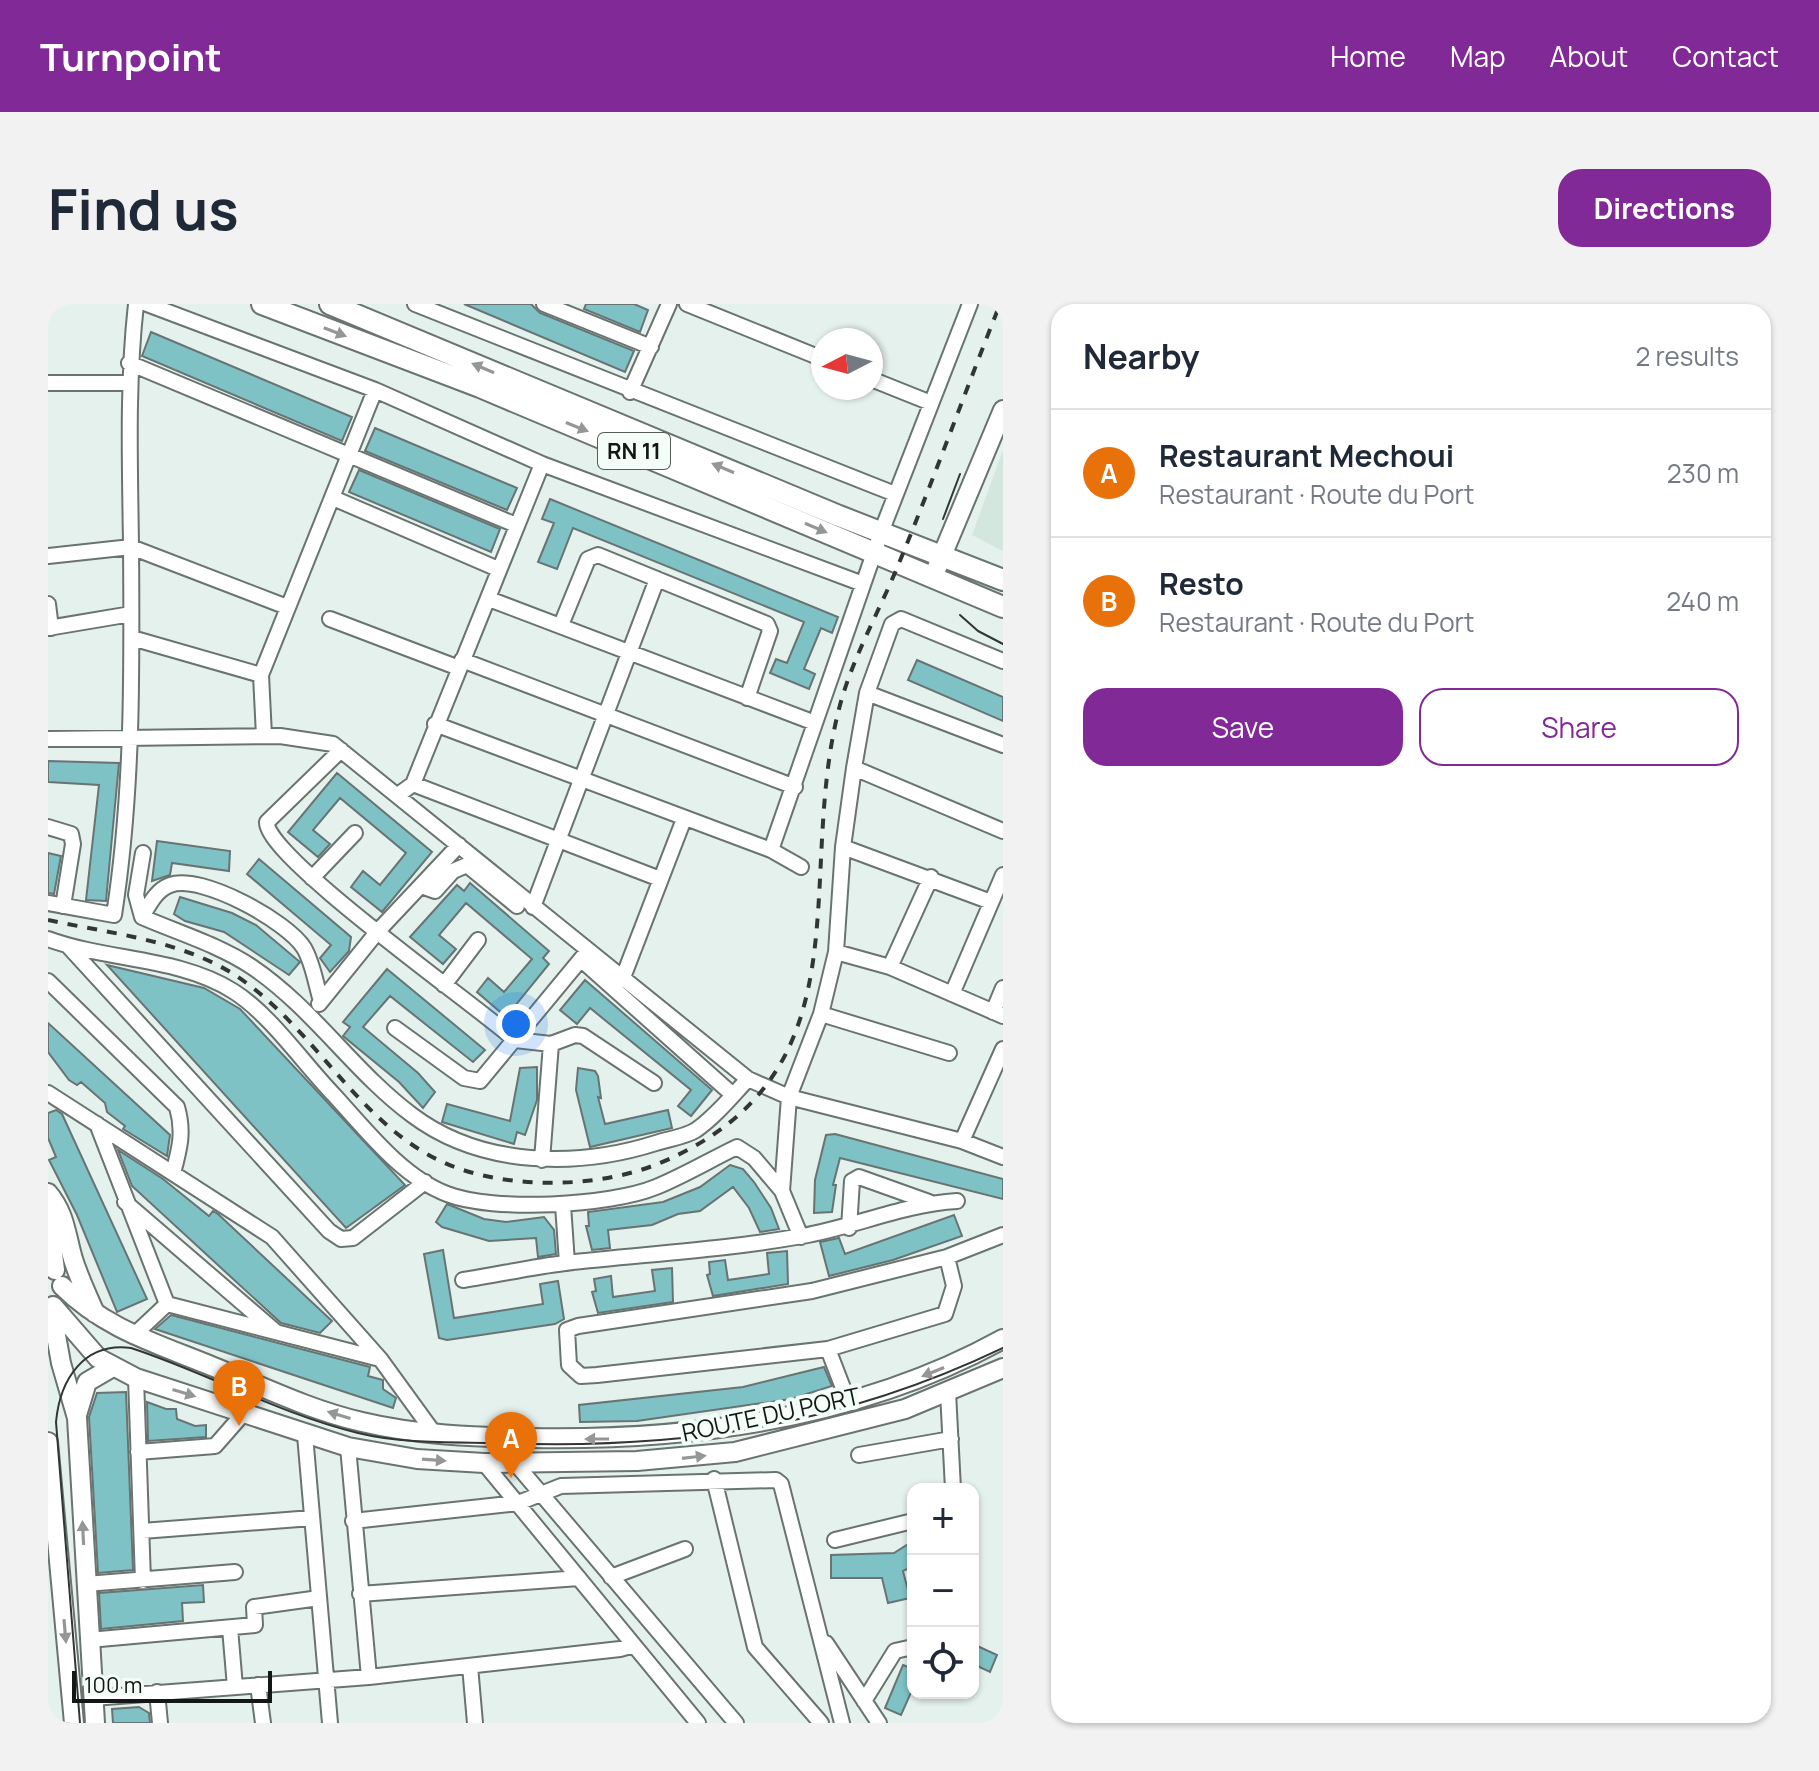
<!DOCTYPE html>
<html lang="en">
<head>
<meta charset="utf-8">
<style>
  :root { --surface:#fff; --page:#f2f2f3; --text:#1f2937; --muted:#747a83; --line:#e0e1e3; --accent:#812996 }
  body { margin:0; font-family:Manrope,sans-serif; background:var(--page); color:var(--text) }
  .controls { position:absolute; right:24px; bottom:24px; display:grid; overflow:hidden; border-radius:16px; box-shadow:0 2px 6px #0004 }
  .controls button { width:72px; height:72px; display:grid; place-items:center; padding:0; border:0; border-bottom:2px solid var(--line); background:var(--surface); color:var(--text); font:40px sans-serif }
  .compass { position:absolute; left:763px; top:24px; width:72px; height:72px; border-radius:50%; background:var(--surface); box-shadow:0 2px 6px #0004; rotate:264deg }
  .scale { position:absolute; left:24px; bottom:20px; width:200px; box-sizing:border-box; padding-left:8px; border:4px solid #131715; border-top:0; font-size:22px; line-height:28px; white-space:nowrap; color:#131715; -webkit-text-stroke:6px #f3fef9; paint-order:stroke }
  .you { position:absolute; left:468px; top:720px; width:28px; height:28px; margin:-20px; border:6px solid #fff; border-radius:50%; background:#1a73e8; box-shadow:0 0 0 12px #1a73e833 }
  .badge { display:grid; place-items:center; width:52px; height:52px; border-radius:50%; background:var(--accent); color:#fff; font-size:26px; font-weight:700 }
  .pin { position:absolute; translate:-50% -66px; filter:drop-shadow(0 2px 4px #0008) }
  .pin::after { content:''; position:absolute; top:42px; width:28px; height:24px; background:inherit; clip-path:polygon(0 0,100% 0,50% 100%) }
  .list { margin:0; padding:0; list-style:none }
  h2 { display:flex; justify-content:space-between; align-items:center; height:104px; margin:0; padding:0 32px; font-size:34px }
  h2 small { font-size:26px; font-weight:400; color:var(--muted) }
  .list li { display:grid; grid-template-columns:52px 1fr auto; gap:24px; align-items:center; box-sizing:border-box; height:128px; padding:0 32px; border-top:2px solid var(--line) }
  .list b { display:block; font-size:30px; white-space:nowrap }
  .list p { margin:0; font-size:26px; white-space:nowrap; color:var(--muted) }
  .list em { font-size:26px; font-style:normal; color:var(--muted) }
  .actions { display:flex; gap:16px; padding:24px 32px }
  .actions a { flex:1; padding:18px 0; border:2px solid var(--accent); border-radius:24px; text-align:center; font-size:28px; color:var(--accent) }
  .actions .main { background:var(--accent); color:#fff }
  .icon { flex:none; width:44px; height:44px; fill:none; stroke:currentColor; stroke-width:2; stroke-linecap:round; stroke-linejoin:round }
  .map { position:relative; flex:none; width:955px; height:1419px; overflow:hidden; border-radius:24px }
  header { display:flex; align-items:center; gap:48px; box-sizing:border-box; height:112px; padding:0 40px; background:var(--accent); color:#fff }
  header strong { font-size:38px }
  nav { display:flex; gap:44px; margin-inline-start:auto; font-size:28px }
  .intro { display:flex; align-items:center; justify-content:space-between; box-sizing:border-box; height:192px; padding:0 48px }
  h1 { margin:0; font-size:56px }
  .button { padding:20px 36px; border-radius:24px; background:var(--accent); color:#fff; font-size:28px; font-weight:700 }
  main { display:flex; gap:48px; padding:0 48px }
  aside { flex:1; background:var(--surface); border-radius:24px; box-shadow:0 2px 6px #0004 }
  .map>svg:first-child { display:block }
</style>
</head>
<body>
<header>
<strong>Turnpoint</strong>
<nav><a>Home</a><a>Map</a><a>About</a><a>Contact</a></nav>
</header>
<div class="intro"><h1>Find us</h1><a class="button">Directions</a></div>
<main>
<div class="map">
<svg width="955" height="1419" viewBox="0 0 955 1419">
  <rect width="100%" height="100%" fill="#e5f1ec"/>
  <path fill="#d3e7df" d="M 955,146 L 955,247 L 924,231 Z"/>
  <path fill="#7fc2c5" stroke="#687373" stroke-width="2" d="M 416,0 L 483,0 L 492,9 L 586,47 L 577,68 Z
    M 538,0 L 586,0 L 600,6 L 592,28 L 536,5 Z
    M 103,28 L 304,113 L 294,137 L 94,52 Z
    M 327,124 L 469,184 L 459,206 L 317,147 Z
    M 311,166 L 452,225 L 443,248 L 301,188 Z
    M 502,195 L 790,313 L 784,329 L 773,324 L 756,365 L 767,370 L 761,385 L 722,369 L 728,355 L 739,359 L 756,318 L 525,224 L 509,265 L 490,258 L 506,219 L 494,215 Z
    M 869,356 L 955,393 L 955,417 L 860,376 Z
    M 0,457 L 71,459 L 58,597 L 38,596 L 51,481 L 0,478 Z
    M 289,469 L 384,548 L 334,608 L 303,583 L 315,567 L 332,581 L 358,549 L 292,494 L 265,526 L 282,540 L 270,553 L 240,528 Z
    M 109,537 L 182,547 L 181,567 L 124,559 L 122,571 L 104,577 Z
    M 0,549 L 13,552 L 6,590 L 0,589 Z
    M 211,555 L 303,633 L 301,647 L 282,668 L 272,654 L 283,641 L 199,570 Z
    M 422,579 L 501,647 L 495,654 L 501,660 L 458,713 L 429,688 L 440,674 L 456,688 L 484,655 L 418,599 L 391,631 L 408,645 L 395,660 L 362,633 L 409,581 L 416,587 Z
    M 132,593 L 184,609 L 208,621 L 252,658 L 241,671 L 176,628 L 137,617 L 126,610 Z
    M 59,661 L 156,684 L 192,705 L 357,881 L 298,924 Z
    M 339,665 L 437,746 L 425,758 L 342,692 L 315,723 L 370,769 L 387,788 L 375,804 L 351,778 L 295,732 L 302,723 L 295,718 Z
    M 537,676 L 664,786 L 643,812 L 630,802 L 643,786 L 542,704 L 529,720 L 512,706 Z
    M 0,719 L 122,831 L 119,852 L 75,825 L 77,822 L 59,808 L 57,799 L 33,778 L 29,781 L 21,776 L 0,748 Z
    M 489,763 L 489,796 L 477,831 L 469,828 L 466,840 L 394,818 L 399,800 L 462,817 L 472,764 Z
    M 530,764 L 547,767 L 550,772 L 553,794 L 550,793 L 557,820 L 620,806 L 624,824 L 542,843 L 528,786 Z
    M 8,806 L 14,810 L 99,995 L 69,1008 L 29,911 L 1,856 L 8,853 L 0,834 L 0,809 Z
    M 787,830 L 955,875 L 955,895 L 792,854 L 785,881 L 788,881 L 784,908 L 766,909 L 767,876 L 778,831 Z
    M 70,846 L 115,875 L 161,912 L 165,907 L 170,910 L 284,1017 L 272,1029 L 233,1019 L 84,882 Z
    M 682,861 L 695,865 L 706,878 L 723,904 L 731,925 L 712,928 L 701,904 L 685,883 L 652,907 L 630,910 L 604,921 L 560,926 L 562,944 L 544,946 L 538,922 L 541,922 L 540,908 L 615,898 L 652,883 Z
    M 399,900 L 436,915 L 458,918 L 496,913 L 506,926 L 508,950 L 490,953 L 488,934 L 441,937 L 394,923 L 388,918 Z
    M 906,911 L 914,932 L 845,956 L 781,972 L 772,938 L 791,934 L 797,950 Z
    M 395,946 L 406,1014 L 495,1000 L 492,980 L 510,977 L 516,1015 L 507,1020 L 399,1036 L 391,1034 L 376,950 Z
    M 739,947 L 740,980 L 665,992 L 659,971 L 662,970 L 661,958 L 677,956 L 680,976 L 721,970 L 719,949 Z
    M 624,964 L 625,998 L 550,1009 L 544,988 L 548,987 L 546,975 L 563,972 L 565,993 L 607,987 L 604,966 Z
    M 123,1011 L 322,1063 L 320,1072 L 335,1076 L 335,1085 L 348,1094 L 345,1104 L 107,1025 Z
    M 776,1063 L 784,1082 L 743,1095 L 589,1117 L 532,1118 L 531,1101 L 695,1083 Z
    M 78,1088 L 85,1266 L 50,1269 L 41,1113 L 49,1089 Z
    M 99,1098 L 118,1105 L 128,1105 L 129,1115 L 147,1122 L 158,1121 L 158,1133 L 100,1137 Z
    M 865,1237 L 865,1262 L 855,1267 L 862,1294 L 840,1299 L 834,1274 L 783,1274 L 783,1251 L 846,1249 Z
    M 155,1281 L 156,1298 L 134,1299 L 135,1317 L 53,1325 L 51,1289 Z
    M 925,1340 L 949,1351 L 942,1368 L 925,1360 Z
    M 855,1361 L 865,1365 L 865,1384 L 853,1411 L 837,1404 Z
    M 91,1403 L 101,1409 L 102,1419 L 65,1419 L 64,1405 Z"/>
  <g fill="none" stroke-linecap="round" stroke-linejoin="round">
    <defs>
      <path id="minor" d="M 99,0 L 327,86 L 494,160 L 815,280
        M 367,0 L 847,190
        M 496,0 L 603,43
        M 639,0 L 775,55
        M 81,59 L 468,221
        M 823,75 L 883,99
        M 0,79 L 81,79
        M 582,88 L 621,0
        M 285,194 L 450,265
        M 0,252 L 83,243 L 239,303
        M 441,295 L 767,419
        M 0,300 L 3,324
        M 282,315 L 411,364
        M 513,321 L 540,255 L 550,251 L 719,320 L 722,327 L 699,394
        M 0,324 L 83,310
        M 84,334 L 213,371
        M 414,356 L 747,483
        M 819,389 L 955,441
        M 387,420 L 723,546
        M 216,432 L 213,371 L 327,86
        M 0,435 L 232,432 L 285,440 L 700,775 L 741,793 L 914,837 L 955,853
        M 293,446 L 219,518 C 216,552 432,704 467,736 L 503,740 L 527,731 L 535,732 L 606,779
        M 806,464 L 955,527
        M 365,480 L 612,575
        M 350,491 L 365,480 L 494,160
        M 0,523 L 23,530 L 25,540 L 15,602
        M 795,543 L 943,598
        M 95,549 L 88,591 L 94,613 C 131,629 171,641 204,663 C 265,704 306,768 364,811 C 433,863 529,864 608,839 C 620,835 637,833 648,826 C 667,813 684,792 700,775
        M 753,563 L 723,546 L 834,226 L 922,0
        M 264,574 L 307,529
        M 373,582 L 387,587 L 405,567 L 419,561 L 469,602
        M 0,599 L 66,611 C 85,489 84,366 83,242 C 82,161 79,81 88,0
        M 485,603 L 609,275
        M 94,613 C 101,601 108,586 122,581 C 153,569 240,618 256,644 C 265,659 268,681 273,697
        M 0,635 C 60,657 131,653 185,687 C 222,710 255,759 286,791 C 318,826 354,873 399,890 C 445,908 562,902 608,883 C 635,872 662,856 689,843 L 706,854 L 734,887
        M 21,643 L 281,927 L 293,935 L 305,934 L 377,878
        M 788,648 L 842,663 L 955,712
        M 537,659 L 685,791
        M 842,663 L 883,573
        M 574,676 L 636,515
        M 0,677 L 129,803 C 136,827 132,844 125,869
        M 396,681 L 430,636
        M 904,690 L 955,571
        M 271,700 L 330,627 L 411,541
        M 945,708 L 955,684
        M 773,710 L 901,749
        M 347,724 L 416,774 L 432,777 L 538,649
        M 0,789 L 224,933 L 333,1056 L 386,1129
        M 49,820 L 119,1000
        M 914,837 L 955,745
        M 494,856 L 503,740
        M 77,898 L 227,1027
        M 515,901 L 519,959
        M 801,924 L 804,877 L 811,873 L 881,898
        M 753,933 L 734,887 L 741,793 L 773,710 L 788,648 L 795,543 L 806,464 L 819,389 L 844,320 L 853,315 L 955,357
        M 899,953 L 906,982 L 897,1010 L 780,1045 L 549,1071 L 533,1072 L 521,1061 L 519,1026 L 530,1022 L 764,987 L 899,953 L 955,931
        M 415,976 C 449,971 483,963 517,959 C 596,950 676,946 754,932 C 806,923 856,900 909,897
        M 119,1000 L 332,1055
        M 85,1032 L 119,1000
        M 780,1045 L 800,1097
        M 88,1074 L 95,1277
        M 900,1088 L 905,1185
        M 257,1131 L 282,1419
        M 300,1143 L 321,1373
        M 90,1148 L 167,1142 L 195,1110
        M 811,1151 L 903,1135
        M 436,1159 L 650,1419
        M 467,1159 L 688,1419
        M 666,1175 L 707,1343 L 773,1419
        M 305,1217 L 470,1199 L 513,1182 L 728,1176 L 733,1180 L 794,1419
        M 94,1227 L 264,1214
        M 787,1236 L 865,1217
        M 563,1273 L 637,1245
        M 38,1280 L 187,1268
        M 312,1290 L 531,1274
        M 182,1324 L 187,1383
        M 41,1336 L 207,1321 L 206,1303 L 271,1294
        M 778,1339 L 831,1419
        M 422,1362 L 427,1419
        M 210,1381 L 215,1419
        M 109,1388 L 112,1419
        M 45,1394 L 321,1373 L 572,1345 L 586,1341
        M 816,1397 L 847,1347 L 865,1343"/>
      <path id="major" d="M 888,266 L 955,106
        M 0,889 C 17,909 18,931 25,955 C 31,974 39,991 47,1009
        M 0,909 L 7,966
        M 14,982 C 56,1024 107,1039 161,1061 C 211,1081 261,1106 314,1118 C 368,1131 426,1133 482,1134 C 642,1137 812,1114 955,1035
        M 5,1002 L 50,1054 L 88,1074 L 300,1143 L 369,1155 L 436,1159 L 589,1157 L 687,1148 L 857,1105 L 955,1064
        M 3,1004 L 13,1059 L 29,1114 L 47,1419
        M 29,1111 L 39,1078 L 63,1064
        M 0,1138 L 26,1419"/>
      <path id="highway" d="M 214,0 L 432,83 L 955,303
        M 282,0 L 791,212 L 955,276"/>
    </defs>
    <use href="#minor" stroke="#69736f" stroke-width="18"/>
    <use href="#major" stroke="#69736f" stroke-width="22"/>
    <use href="#highway" stroke="#69736f" stroke-width="24"/>
    <use href="#minor" stroke="#fff" stroke-width="14"/>
    <use href="#major" stroke="#fff" stroke-width="18"/>
    <use href="#highway" stroke="#fff" stroke-width="20"/>
    <path stroke="#313634" stroke-width="2" d="M 895,215 L 912,170
      M 912,311 L 930,327 L 955,340
      M 32,1419 L 8,1118 C 12,1075 36,1038 83,1044 C 160,1069 231,1110 310,1129 C 355,1140 403,1138 449,1139 C 630,1146 790,1123 955,1044"/>
    <path stroke="#313634" stroke-width="4" stroke-dasharray="10 10" stroke-linecap="butt" d="M 0,616 C 65,630 142,637 197,678 C 275,734 319,835 415,866 C 475,885 554,883 612,859 C 828,768 743,569 794,394 C 807,350 831,307 849,264 C 885,177 917,88 952,0"/>
  </g>
  <defs><path id="oneway-solid" d="M-6-.8H1V-3.2L6.5 0L1 3.2V.8H-6Z" transform="scale(2)"/></defs>
  <g fill="#959796">
    <use href="#oneway-solid" transform="translate(287 28) rotate(21)"/>
    <use href="#oneway-solid" transform="translate(435 64) rotate(-157)"/>
    <use href="#oneway-solid" transform="translate(529 123) rotate(22)"/>
    <use href="#oneway-solid" transform="translate(675 164) rotate(-157)"/>
    <use href="#oneway-solid" transform="translate(768 224) rotate(23)"/>
    <use href="#oneway-solid" transform="translate(885 1068) rotate(158)"/>
    <use href="#oneway-solid" transform="translate(136 1089) rotate(17)"/>
    <use href="#oneway-solid" transform="translate(291 1111) rotate(-163)"/>
    <use href="#oneway-solid" transform="translate(549 1135) rotate(180)"/>
    <use href="#oneway-solid" transform="translate(646 1153) rotate(-7)"/>
    <use href="#oneway-solid" transform="translate(386 1156) rotate(4)"/>
    <use href="#oneway-solid" transform="translate(35 1229) rotate(-93)"/>
    <use href="#oneway-solid" transform="translate(17 1327) rotate(85)"/>
  </g>
  <g text-anchor="middle" stroke-width="8" stroke-linejoin="round" paint-order="stroke">
    <rect fill="#f3fef9" stroke="#565c59" stroke-width="2" x="550" y="129" width="72" height="36" rx="6"/>
    <g font-size="22" font-weight="bold" fill="#131715">
      <text x="586" y="155">RN 11</text>
    </g>
    <g font-size="24" fill="#131715" stroke="#f3fef9">
      <text transform="translate(723 1111) rotate(-12)" y="8">ROUTE DU PORT</text>
    </g>
  </g>
</svg>
<div class="controls">
<button>+</button>
<button>−</button>
<button><svg class="icon" aria-label="locate" viewBox="0 0 24 24"><circle cx="12" cy="12" r="6"/><path d="M12 2v4M12 18v4M2 12h4M18 12h4"/></svg></button>
</div>
<svg class="compass" viewBox="-18 -18 36 36"><path d="M0-13l5 13h-10z" fill="#e53935"/><path d="M0 13l5-13h-10z" fill="#747a83"/></svg>
<div class="scale">100 m</div>
<div class="you"></div>
<div class="pin badge" style="left:463px;top:1174px;background:#e8710a">A</div>
<div class="pin badge" style="left:191px;top:1122px;background:#e8710a">B</div>
</div>
<aside>
<h2>Nearby<small>2 results</small></h2>
<ul class="list">
<li><span class="badge" style="background:#e8710a">A</span><div><b>Restaurant Mechoui</b><p>Restaurant · Route du Port</p></div><em>230 m</em></li>
<li><span class="badge" style="background:#e8710a">B</span><div><b>Resto</b><p>Restaurant · Route du Port</p></div><em>240 m</em></li>
</ul>
<div class="actions"><a class="main">Save</a><a>Share</a></div>
</aside>
</main>
</body>
</html>
